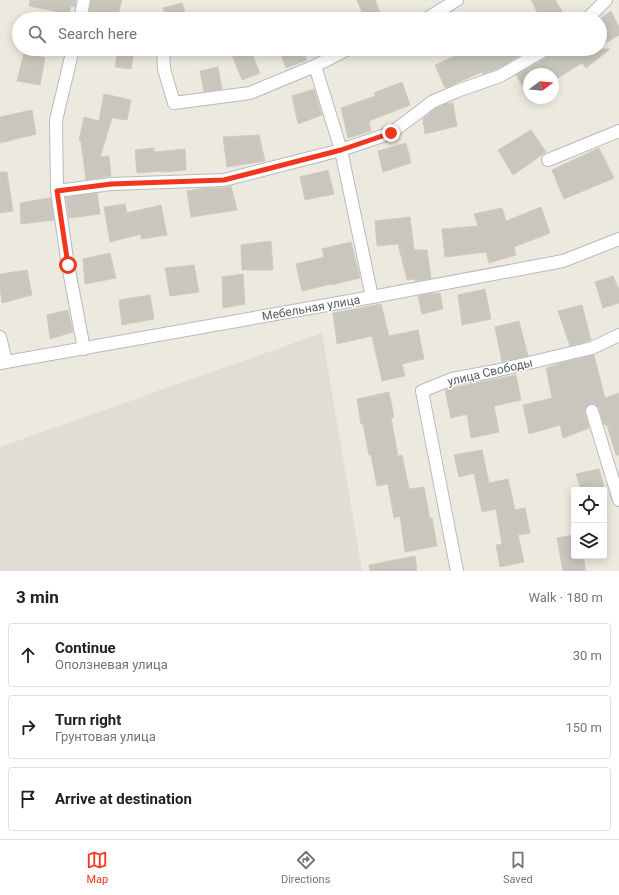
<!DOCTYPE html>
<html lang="en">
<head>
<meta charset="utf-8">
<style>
  :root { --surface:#fff; --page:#f6f6f6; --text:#202124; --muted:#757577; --line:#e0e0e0; --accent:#f2351e }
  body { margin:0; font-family:Roboto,sans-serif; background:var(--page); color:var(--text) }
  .controls { position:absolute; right:12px; bottom:12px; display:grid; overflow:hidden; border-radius:4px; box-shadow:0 2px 10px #0003 }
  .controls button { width:36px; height:36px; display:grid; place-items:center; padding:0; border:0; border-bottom:1px solid var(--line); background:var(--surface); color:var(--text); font:20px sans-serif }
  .compass { position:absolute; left:523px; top:68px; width:36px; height:36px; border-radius:50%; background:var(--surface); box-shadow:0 2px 10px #0003; rotate:74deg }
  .stop { position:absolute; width:12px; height:12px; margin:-9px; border:3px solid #f2351e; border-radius:50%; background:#fff }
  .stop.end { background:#f2351e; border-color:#fff; box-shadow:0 1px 4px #0008 }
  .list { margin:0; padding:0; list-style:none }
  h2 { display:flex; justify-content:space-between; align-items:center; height:52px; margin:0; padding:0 16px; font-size:17px }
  h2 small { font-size:13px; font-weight:400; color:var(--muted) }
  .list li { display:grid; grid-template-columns:26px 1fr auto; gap:12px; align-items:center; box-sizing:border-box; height:64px; margin:0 8px 8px; padding:0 8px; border:1px solid var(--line); border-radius:4px }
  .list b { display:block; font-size:15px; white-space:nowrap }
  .list p { margin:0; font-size:13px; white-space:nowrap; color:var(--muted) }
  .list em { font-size:13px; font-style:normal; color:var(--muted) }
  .icon { flex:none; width:22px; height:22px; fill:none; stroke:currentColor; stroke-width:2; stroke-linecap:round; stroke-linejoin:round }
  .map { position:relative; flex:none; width:619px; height:571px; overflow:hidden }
  .search { position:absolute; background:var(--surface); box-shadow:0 2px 10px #0003; left:12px; right:12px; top:12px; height:44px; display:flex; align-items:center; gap:10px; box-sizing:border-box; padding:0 14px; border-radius:22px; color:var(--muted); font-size:15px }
  .sheet { height:268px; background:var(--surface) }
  nav { display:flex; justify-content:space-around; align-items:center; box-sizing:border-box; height:56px; border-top:1px solid var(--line); background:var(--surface); font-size:11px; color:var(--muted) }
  nav a { display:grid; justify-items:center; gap:2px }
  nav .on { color:var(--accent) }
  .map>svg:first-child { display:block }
</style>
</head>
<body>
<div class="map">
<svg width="619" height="571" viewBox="0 0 619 571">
  <rect width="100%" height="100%" fill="#eceade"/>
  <path fill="#dfddd6" d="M 322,333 L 362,571 L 0,571 L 0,447 Z"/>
  <path fill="#c9c6be" stroke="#d1cbbd" d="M 30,0 L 76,0 L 75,7 L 71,6 L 69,14 L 29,6 Z
    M 91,0 L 122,0 L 117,18 L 89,11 Z
    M 357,0 L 375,0 L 383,19 L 365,19 Z
    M 531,0 L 555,0 L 563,13 L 547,19 L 541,19 Z
    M 182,3 L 187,19 L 166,19 L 163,8 Z
    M 611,11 L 619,27 L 619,35 L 600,46 L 600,19 Z
    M 118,49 L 134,51 L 131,69 L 115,67 Z
    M 248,49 L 250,49 L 260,73 L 242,80 L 232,55 Z
    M 279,49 L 301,49 L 307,60 L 286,68 Z
    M 469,49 L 531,49 L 497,69 L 483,74 L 482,72 L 445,88 L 435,65 Z
    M 553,49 L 610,49 L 586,68 L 582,63 L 553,81 L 553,74 L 529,74 L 529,96 L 516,75 L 550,55 L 552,53 Z
    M 24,53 L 45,58 L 40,85 L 17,81 Z
    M 218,67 L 222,89 L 204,92 L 200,71 Z
    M 402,82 L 410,105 L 369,121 L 371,131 L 348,138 L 341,108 L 375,96 L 374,93 Z
    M 314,89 L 322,115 L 298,124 L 292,96 Z
    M 104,94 L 131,100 L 127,120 L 112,118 L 100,157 L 109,156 L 111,176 L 86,180 L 81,141 L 79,140 L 84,117 L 99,121 Z
    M 453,103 L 457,126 L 425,134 L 423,119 L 424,118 L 436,108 L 445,104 Z
    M 32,110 L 36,134 L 0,143 L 0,117 Z
    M 531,130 L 546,152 L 513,175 L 498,150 Z
    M 259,135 L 265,161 L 227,167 L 223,137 Z
    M 406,143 L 411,163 L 383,172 L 378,151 Z
    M 154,148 L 154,152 L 185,149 L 186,170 L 161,172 L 161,171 L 137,173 L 135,150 Z
    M 599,148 L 614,178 L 564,199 L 552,170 Z
    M 328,170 L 334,194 L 305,200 L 300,177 Z
    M 0,172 L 7,172 L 13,211 L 0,213 Z
    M 231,186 L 237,210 L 191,217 L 187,191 L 206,188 L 224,188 Z
    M 97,193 L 100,214 L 69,218 L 66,197 Z
    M 49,198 L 51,198 L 54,220 L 21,224 L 20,203 Z
    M 125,204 L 127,213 L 161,205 L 167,235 L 141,239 L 141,234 L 110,242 L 104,207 Z
    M 541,207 L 550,233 L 514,247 L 516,255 L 489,263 L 486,252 L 445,257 L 442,229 L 478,226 L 474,214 L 502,208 L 506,221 Z
    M 410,217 L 414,250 L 427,250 L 431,278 L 415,281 L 415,279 L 407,280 L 398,244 L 377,246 L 375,221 Z
    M 271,241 L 273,270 L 242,270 L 241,245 Z
    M 351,242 L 360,278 L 331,285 L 331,284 L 302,291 L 296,264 L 324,257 L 322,249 Z
    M 110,253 L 116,278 L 85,284 L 83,259 Z
    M 194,265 L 199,292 L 170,296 L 165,268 Z
    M 27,270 L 32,295 L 2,303 L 0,287 L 0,274 Z
    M 243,274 L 245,304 L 223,308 L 222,277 Z
    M 613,276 L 619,290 L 619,303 L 603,308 L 595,282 Z
    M 485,289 L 491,319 L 462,325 L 458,295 Z
    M 434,293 L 434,294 L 440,293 L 443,309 L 422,314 L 418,296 Z
    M 150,295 L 154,319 L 122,325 L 119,300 Z
    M 381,304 L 389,336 L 418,330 L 424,359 L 402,364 L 405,376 L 382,381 L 372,336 L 337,344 L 333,313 Z
    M 582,305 L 591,340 L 570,346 L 558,311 Z
    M 68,310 L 73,332 L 50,339 L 47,315 Z
    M 519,321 L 528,356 L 502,362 L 495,327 Z
    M 594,355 L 605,398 L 619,393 L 619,455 L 616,455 L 607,425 L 605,425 L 603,423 L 599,408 L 597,406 L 594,404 L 590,404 L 587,406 L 585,410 L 585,413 L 589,428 L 563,438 L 560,425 L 529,434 L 523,405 L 552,398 L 546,368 L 564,362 Z
    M 516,375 L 521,400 L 494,406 L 499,432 L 471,438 L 467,414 L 451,418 L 445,390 L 465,385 Z
    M 389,392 L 394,417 L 391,418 L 398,456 L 402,455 L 409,489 L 424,487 L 430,519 L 432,518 L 437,546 L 405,552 L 400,516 L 394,518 L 388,484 L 377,486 L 371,455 L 369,455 L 363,424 L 361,424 L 357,399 Z
    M 482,450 L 489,483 L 508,479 L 515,510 L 525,508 L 530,533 L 518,535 L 524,562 L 500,567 L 496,545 L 502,544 L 496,509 L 482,512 L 474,473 L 459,477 L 454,455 Z
    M 599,469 L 605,490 L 581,490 L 576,474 Z
    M 574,535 L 574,556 L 583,556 L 586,571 L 563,571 L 557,538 Z
    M 415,556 L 417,571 L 370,571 L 369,565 Z"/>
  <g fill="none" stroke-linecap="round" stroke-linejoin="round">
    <defs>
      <path id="street" d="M 80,19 L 84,0
        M 426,19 L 457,0
        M 587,19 L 606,0
        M 73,49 L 56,120 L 57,191 L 68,265 L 84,349
        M 163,49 L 164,69 L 174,103 L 250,93 L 315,66 L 348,49
        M 315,66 L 341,150 L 372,297
        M 548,160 L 619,131
        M 57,191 L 111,184 L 224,180 L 341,150 L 391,133 L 419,112 L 432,102 L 457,91 L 500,76 L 546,49
        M 0,337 L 6,362
        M 0,363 L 372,297 L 563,261 L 619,239
        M 592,411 L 619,500
        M 457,571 L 422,391 L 452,379 L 495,371 L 592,348 L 619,335"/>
    </defs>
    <use href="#street" stroke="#b7babf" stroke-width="14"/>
    <use href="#street" stroke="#fff" stroke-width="12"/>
  </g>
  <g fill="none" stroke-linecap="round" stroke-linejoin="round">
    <path stroke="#f2351e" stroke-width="5" d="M 68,265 L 57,191 L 111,184 L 224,180 L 341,150 L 391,133"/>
  </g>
  <g text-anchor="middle" stroke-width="3" stroke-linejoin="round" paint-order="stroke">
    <g font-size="12" fill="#585c61" stroke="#fff">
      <text transform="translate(311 308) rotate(-10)" y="4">Мебельная улица</text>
      <text transform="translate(490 372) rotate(-13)" y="4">улица Свободы</text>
    </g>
  </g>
</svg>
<div class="controls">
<button><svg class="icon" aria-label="locate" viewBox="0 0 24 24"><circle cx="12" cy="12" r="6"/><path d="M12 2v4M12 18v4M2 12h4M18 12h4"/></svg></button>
<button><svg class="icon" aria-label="layers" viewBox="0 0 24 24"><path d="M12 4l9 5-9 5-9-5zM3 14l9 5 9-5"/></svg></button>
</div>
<svg class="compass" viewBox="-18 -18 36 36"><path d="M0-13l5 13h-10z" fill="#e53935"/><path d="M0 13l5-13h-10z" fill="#757577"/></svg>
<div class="stop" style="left:68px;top:265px"></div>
<div class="stop end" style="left:391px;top:133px"></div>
<div class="search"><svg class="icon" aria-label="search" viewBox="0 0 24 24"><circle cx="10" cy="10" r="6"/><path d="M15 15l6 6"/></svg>Search here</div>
</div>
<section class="sheet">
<h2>3 min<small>Walk · 180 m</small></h2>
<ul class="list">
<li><svg class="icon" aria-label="ahead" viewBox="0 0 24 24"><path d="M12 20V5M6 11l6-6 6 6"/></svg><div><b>Continue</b><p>Оползневая улица</p></div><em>30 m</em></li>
<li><svg class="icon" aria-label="right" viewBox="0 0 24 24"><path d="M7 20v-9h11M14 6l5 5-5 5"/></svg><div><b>Turn right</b><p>Грунтовая улица</p></div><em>150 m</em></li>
<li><svg class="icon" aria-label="arrive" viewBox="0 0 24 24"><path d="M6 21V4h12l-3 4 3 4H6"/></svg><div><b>Arrive at destination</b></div></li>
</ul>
</section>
<nav>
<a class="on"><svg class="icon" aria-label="map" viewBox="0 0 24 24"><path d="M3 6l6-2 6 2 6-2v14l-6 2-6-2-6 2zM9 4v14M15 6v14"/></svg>Map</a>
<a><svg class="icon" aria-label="directions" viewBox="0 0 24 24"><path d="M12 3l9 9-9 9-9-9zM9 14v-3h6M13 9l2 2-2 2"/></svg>Directions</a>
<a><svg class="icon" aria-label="saved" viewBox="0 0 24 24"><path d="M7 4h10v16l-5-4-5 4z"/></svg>Saved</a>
</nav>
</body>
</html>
